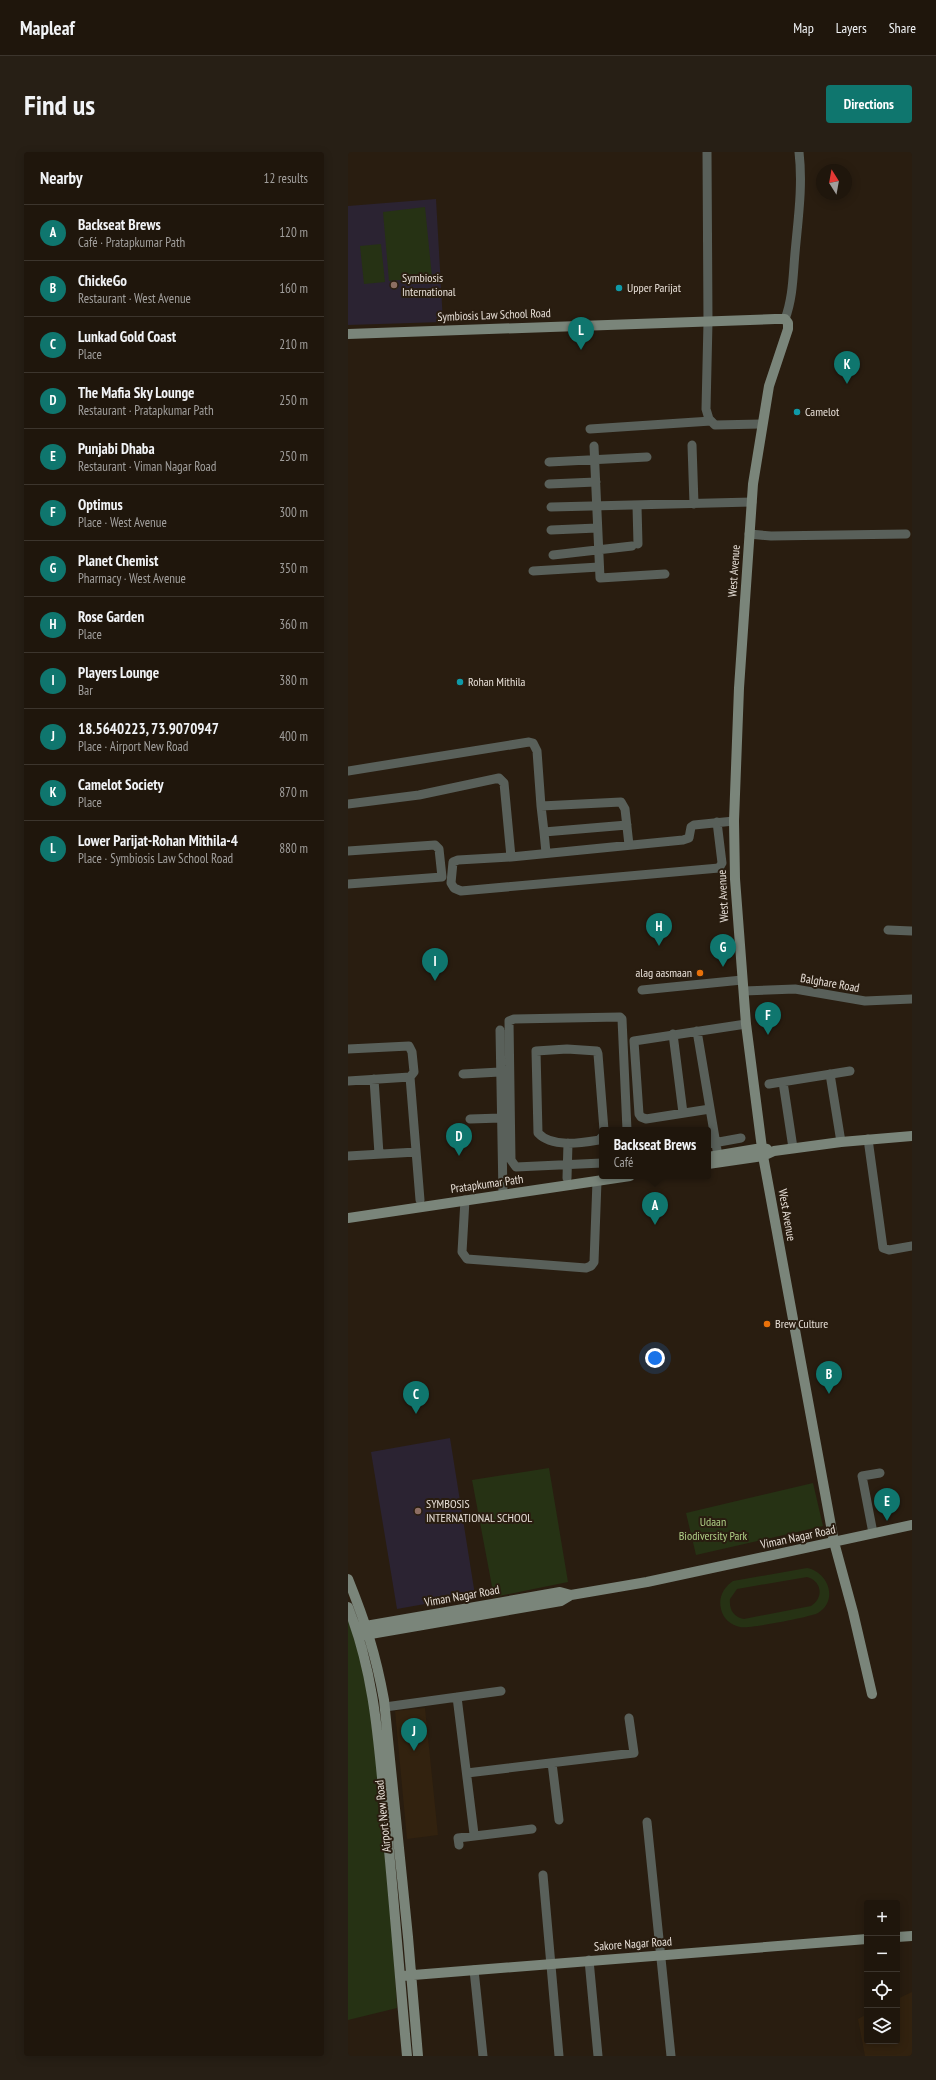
<!DOCTYPE html>
<html lang="en">
<head>
<meta charset="utf-8">
<style>
  :root { --surface:#1f160c; --page:#271f15; --text:#f1f3f6; --muted:#a19f9d; --line:#3c352d; --accent:#0f766e }
  body { margin:0; font-family:"PT Sans Narrow",sans-serif; background:var(--page); color:var(--text) }
  .controls { position:absolute; right:12px; bottom:12px; display:grid; overflow:hidden; border-radius:4px; box-shadow:0 2px 10px #0003 }
  .controls button { width:36px; height:36px; display:grid; place-items:center; padding:0; border:0; border-bottom:1px solid var(--line); background:var(--surface); color:var(--text); font:20px sans-serif }
  .compass { position:absolute; left:468px; top:12px; width:36px; height:36px; border-radius:50%; background:var(--surface); box-shadow:0 2px 10px #0003; rotate:349deg }
  .you { position:absolute; left:307px; top:1206px; width:14px; height:14px; margin:-10px; border:3px solid #fff; border-radius:50%; background:#1a73e8; box-shadow:0 0 0 6px #1a73e833 }
  .badge { display:grid; place-items:center; width:26px; height:26px; border-radius:50%; background:var(--accent); color:#fff; font-size:13px; font-weight:700 }
  .pin { position:absolute; translate:-50% -33px; filter:drop-shadow(0 1px 2px #0008) }
  .pin::after { content:''; position:absolute; top:21px; width:14px; height:12px; background:inherit; clip-path:polygon(0 0,100% 0,50% 100%) }
  .popup { position:absolute; left:251px; top:975px; width:112px; height:52px; box-sizing:border-box; display:grid; place-content:center; border-radius:4px; background:var(--surface); filter:drop-shadow(0 1px 3px #0005); font-size:13px; white-space:nowrap; color:var(--muted) }
  .popup b { font-size:15px; color:var(--text) }
  .popup::after { content:''; position:absolute; left:50%; top:100%; margin-left:-8px; border:8px solid transparent; border-top-color:var(--surface) }
  .list { margin:0; padding:0; list-style:none }
  h2 { display:flex; justify-content:space-between; align-items:center; height:52px; margin:0; padding:0 16px; font-size:17px }
  h2 small { font-size:13px; font-weight:400; color:var(--muted) }
  .list li { display:grid; grid-template-columns:26px 1fr auto; gap:12px; align-items:center; box-sizing:border-box; height:56px; padding:0 16px; border-top:1px solid var(--line) }
  .list b { display:block; font-size:15px; white-space:nowrap }
  .list p { margin:0; font-size:13px; white-space:nowrap; color:var(--muted) }
  .list em { font-size:13px; font-style:normal; color:var(--muted) }
  .icon { flex:none; width:22px; height:22px; fill:none; stroke:currentColor; stroke-width:2; stroke-linecap:round; stroke-linejoin:round }
  .map { position:relative; flex:none; width:564px; height:1904px; overflow:hidden; border-radius:4px }
  header { display:flex; align-items:center; gap:24px; box-sizing:border-box; height:56px; padding:0 20px; background:var(--surface); border-bottom:1px solid var(--line) }
  header strong { font-size:19px }
  nav { display:flex; gap:22px; margin-inline-start:auto; font-size:14px }
  .intro { display:flex; align-items:center; justify-content:space-between; box-sizing:border-box; height:96px; padding:0 24px }
  h1 { margin:0; font-size:28px }
  .button { padding:10px 18px; border-radius:4px; background:var(--accent); color:#fff; font-size:14px; font-weight:700 }
  main { display:flex; gap:24px; padding:0 24px }
  aside { flex:1; background:var(--surface); border-radius:4px; box-shadow:0 2px 10px #0003 }
  .map>svg:first-child { display:block }
</style>
</head>
<body>
<header>
<strong>Mapleaf</strong>
<nav><a>Map</a><a>Layers</a><a>Share</a></nav>
</header>
<div class="intro"><h1>Find us</h1><a class="button">Directions</a></div>
<main>
<aside>
<h2>Nearby<small>12 results</small></h2>
<ul class="list">
<li><span class="badge">A</span><div><b>Backseat Brews</b><p>Café · Pratapkumar Path</p></div><em>120 m</em></li>
<li><span class="badge">B</span><div><b>ChickeGo</b><p>Restaurant · West Avenue</p></div><em>160 m</em></li>
<li><span class="badge">C</span><div><b>Lunkad Gold Coast</b><p>Place</p></div><em>210 m</em></li>
<li><span class="badge">D</span><div><b>The Mafia Sky Lounge</b><p>Restaurant · Pratapkumar Path</p></div><em>250 m</em></li>
<li><span class="badge">E</span><div><b>Punjabi Dhaba</b><p>Restaurant · Viman Nagar Road</p></div><em>250 m</em></li>
<li><span class="badge">F</span><div><b>Optimus</b><p>Place · West Avenue</p></div><em>300 m</em></li>
<li><span class="badge">G</span><div><b>Planet Chemist</b><p>Pharmacy · West Avenue</p></div><em>350 m</em></li>
<li><span class="badge">H</span><div><b>Rose Garden</b><p>Place</p></div><em>360 m</em></li>
<li><span class="badge">I</span><div><b>Players Lounge</b><p>Bar</p></div><em>380 m</em></li>
<li><span class="badge">J</span><div><b>18.5640223, 73.9070947</b><p>Place · Airport New Road</p></div><em>400 m</em></li>
<li><span class="badge">K</span><div><b>Camelot Society</b><p>Place</p></div><em>870 m</em></li>
<li><span class="badge">L</span><div><b>Lower Parijat-Rohan Mithila-4</b><p>Place · Symbiosis Law School Road</p></div><em>880 m</em></li>
</ul>
</aside>
<div class="map">
<svg width="564" height="1904" viewBox="0 0 564 1904">
  <rect width="100%" height="100%" fill="#291d10"/>
  <path fill="#32220f" d="M 77,1556 L 90,1683 L 59,1687 L 47,1559 Z
    M 564,1840 L 564,1904 L 517,1904 L 510,1867 L 519,1862 L 519,1889 L 549,1889 L 549,1847 Z"/>
  <path fill="#2b2332" d="M 88,47 L 95,170 L 0,173 L 0,54 Z
    M 102,1286 L 127,1443 L 49,1457 L 23,1300 Z"/>
  <path fill="#263214" fill-rule="evenodd" d="M 77,55 L 84,125 L 41,129 L 35,60 Z
    M 33,92 L 37,130 L 16,132 L 12,94 Z
    M 201,1316 L 220,1430 L 146,1445 L 124,1328 Z
    M 465,1331 L 475,1374 L 348,1403 L 338,1361 Z
    M 459,1416 C 480,1420 491,1448 470,1461 C 463,1465 400,1477 392,1475 C 383,1473 375,1467 373,1457 C 370,1445 376,1435 385,1429 ZM 459,1425 C 474,1429 476,1446 463,1454 L 396,1467 C 386,1465 381,1458 382,1447 L 389,1437 Z
    M 0,1466 L 21,1537 L 45,1789 L 49,1856 L 0,1868 Z"/>
  <g fill="none" stroke-linecap="round" stroke-linejoin="round">
    <path stroke="#59605a" stroke-width="9" d="M 359,0 L 360,170 L 358,257 L 361,267 L 367,273 L 413,272
      M 437,167 C 445,146 445,123 447,101 C 450,67 455,34 451,0
      M 242,277 L 363,269
      M 344,293 L 346,352
      M 246,294 L 252,426 L 317,422
      M 201,310 L 299,305
      M 201,332 L 248,330
      M 289,354 L 290,392
      M 203,355 L 404,350
      M 203,378 L 249,376
      M 401,382 L 423,384 L 558,382
      M 205,403 L 284,394
      M 185,419 L 251,415
      M 0,619 L 181,590 L 185,591 L 189,599 L 193,654 L 273,650 L 277,657 L 281,693
      M 0,652 L 71,643 L 151,626 L 156,631 L 163,705
      M 193,654 L 196,680
      M 369,670 L 374,711 L 371,716 L 113,739 L 106,736 L 103,731 L 105,710 L 110,708 L 163,705 L 335,688 L 341,686 L 343,675 L 346,673 L 386,669
      M 0,699 L 87,693 L 91,697 L 94,725 L 0,732
      M 198,701 L 196,680 L 279,673
      M 540,778 L 564,779
      M 294,838 L 394,828
      M 396,839 L 447,837 L 517,849 L 564,847
      M 152,878 L 155,1043
      M 349,879 L 370,1004
      M 325,882 L 335,961
      M 0,897 L 61,894 L 64,900 L 66,920 L 62,925 L 0,929
      M 115,922 L 152,920
      M 482,922 L 493,990
      M 62,925 L 72,1048
      M 26,927 L 31,1002
      M 435,930 L 445,996
      M 421,932 L 502,919
      M 362,957 L 298,967 L 293,965 L 291,962 L 286,889 L 398,872
      M 122,967 L 153,966
      M 254,985 L 251,988 C 233,991 204,996 190,981 L 188,899 L 219,897 L 249,899 L 250,902 L 256,978
      M 520,987 L 535,1096 L 541,1098 L 564,1094
      M 360,992 L 393,986
      M 0,1004 L 68,1000
      M 254,1011 L 168,1015 L 163,1008 L 161,869 L 166,867 L 272,865 L 274,867 L 279,978
      M 219,1026 L 220,991
      M 117,1048 L 114,1100 L 119,1107 L 238,1116 L 243,1114 L 246,1110 L 249,1029
      M 525,1381 L 514,1324 L 532,1321
      M 109,1545 L 126,1682
      M 37,1555 L 153,1539
      M 204,1611 L 211,1668
      M 119,1621 L 286,1601 L 281,1566
      M 299,1670 L 323,1904
      M 111,1693 L 110,1686 L 184,1677
      M 195,1723 L 211,1904
      M 241,1808 L 250,1904
      M 126,1818 L 135,1904"/>
    <path stroke="#7a857a" stroke-width="10" d="M 0,182 L 427,167 L 437,167 L 440,171 L 440,177 L 421,234 L 405,332 L 391,536 L 386,669 L 387,727 L 398,872 L 415,1004 L 486,1390 L 505,1460 L 524,1542
      M 360,1005 L 414,996 L 419,997
      M 360,1012 L 415,1004 L 426,999 L 493,990 L 564,984
      M 0,1066 L 282,1024
      M 0,1427 C 17,1469 28,1503 36,1548 L 60,1785 L 70,1904
      M 0,1455 C 25,1517 30,1582 36,1647 C 45,1733 51,1819 59,1904
      M 12,1475 L 212,1440 L 223,1443
      M 11,1484 L 213,1449 L 223,1443 L 299,1430 L 564,1373
      M 549,1785 L 564,1784
      M 53,1824 L 519,1787"/>
  </g>
  <g fill="#8d6e63" stroke="#291d10" stroke-width="1.5">
    <circle cx="46" cy="133" r="4"/>
    <circle cx="70" cy="1359" r="4"/>
  </g>
  <g fill="#0f9aa8" stroke="#291d10" stroke-width="1.5">
    <circle cx="271" cy="136" r="4"/>
    <circle cx="449" cy="260" r="4"/>
    <circle cx="112" cy="530" r="4"/>
  </g>
  <g fill="#e8710a" stroke="#291d10" stroke-width="1.5">
    <circle cx="352" cy="821" r="4"/>
    <circle cx="419" cy="1172" r="4"/>
  </g>
  <g text-anchor="middle" stroke-width="4" stroke-linejoin="round" paint-order="stroke">
    <g font-size="12" fill="#e7dfd7" stroke="#291d10" text-anchor="start">
      <text x="54" y="130">Symbiosis<tspan x="54" dy="14">International</tspan></text>
      <text x="279" y="140">Upper Parijat</text>
      <text x="457" y="264">Camelot</text>
      <text x="120" y="534">Rohan Mithila</text>
      <text x="344" y="825" text-anchor="end">alag aasmaan</text>
      <text x="427" y="1176">Brew Culture</text>
      <text x="78" y="1356">SYMBOSIS<tspan x="78" dy="14">INTERNATIONAL SCHOOL</tspan></text>
    </g>
    <g font-size="12" fill="#e7dfd7" stroke="#291d10">
      <text transform="translate(146 163) rotate(-2)" y="4">Symbiosis Law School Road</text>
      <text transform="translate(386 419) rotate(-86)" y="4">West Avenue</text>
      <text transform="translate(375 744) rotate(-93)" y="4">West Avenue</text>
      <text transform="translate(482 831) rotate(10)" y="4">Balghare Road</text>
      <text transform="translate(139 1032) rotate(-8)" y="4">Pratapkumar Path</text>
      <text transform="translate(439 1063) rotate(80)" y="4">West Avenue</text>
      <text transform="translate(450 1385) rotate(-12)" y="4">Viman Nagar Road</text>
      <text transform="translate(114 1444) rotate(-10)" y="4">Viman Nagar Road</text>
      <text transform="translate(35 1664) rotate(-96)" y="4">Airport New Road</text>
      <text transform="translate(285 1792) rotate(-4)" y="4">Sakore Nagar Road</text>
    </g>
    <g font-size="12" fill="#afcf87" stroke="#291d10">
      <text x="365" y="1374">Udaan<tspan x="365" dy="14">Biodiversity Park</tspan></text>
    </g>
  </g>
</svg>
<div class="controls">
<button>+</button>
<button>−</button>
<button><svg class="icon" aria-label="locate" viewBox="0 0 24 24"><circle cx="12" cy="12" r="6"/><path d="M12 2v4M12 18v4M2 12h4M18 12h4"/></svg></button>
<button><svg class="icon" aria-label="layers" viewBox="0 0 24 24"><path d="M12 4l9 5-9 5-9-5zM3 14l9 5 9-5"/></svg></button>
</div>
<svg class="compass" viewBox="-18 -18 36 36"><path d="M0-13l5 13h-10z" fill="#e53935"/><path d="M0 13l5-13h-10z" fill="#a19f9d"/></svg>
<div class="you"></div>
<div class="pin badge" style="left:307px;top:1073px">A</div>
<div class="popup"><b>Backseat Brews</b>Café</div>
<div class="pin badge" style="left:481px;top:1242px">B</div>
<div class="pin badge" style="left:68px;top:1262px">C</div>
<div class="pin badge" style="left:111px;top:1004px">D</div>
<div class="pin badge" style="left:539px;top:1369px">E</div>
<div class="pin badge" style="left:420px;top:883px">F</div>
<div class="pin badge" style="left:375px;top:815px">G</div>
<div class="pin badge" style="left:311px;top:794px">H</div>
<div class="pin badge" style="left:87px;top:829px">I</div>
<div class="pin badge" style="left:66px;top:1599px">J</div>
<div class="pin badge" style="left:499px;top:232px">K</div>
<div class="pin badge" style="left:233px;top:198px">L</div>
</div>
</main>
</body>
</html>
